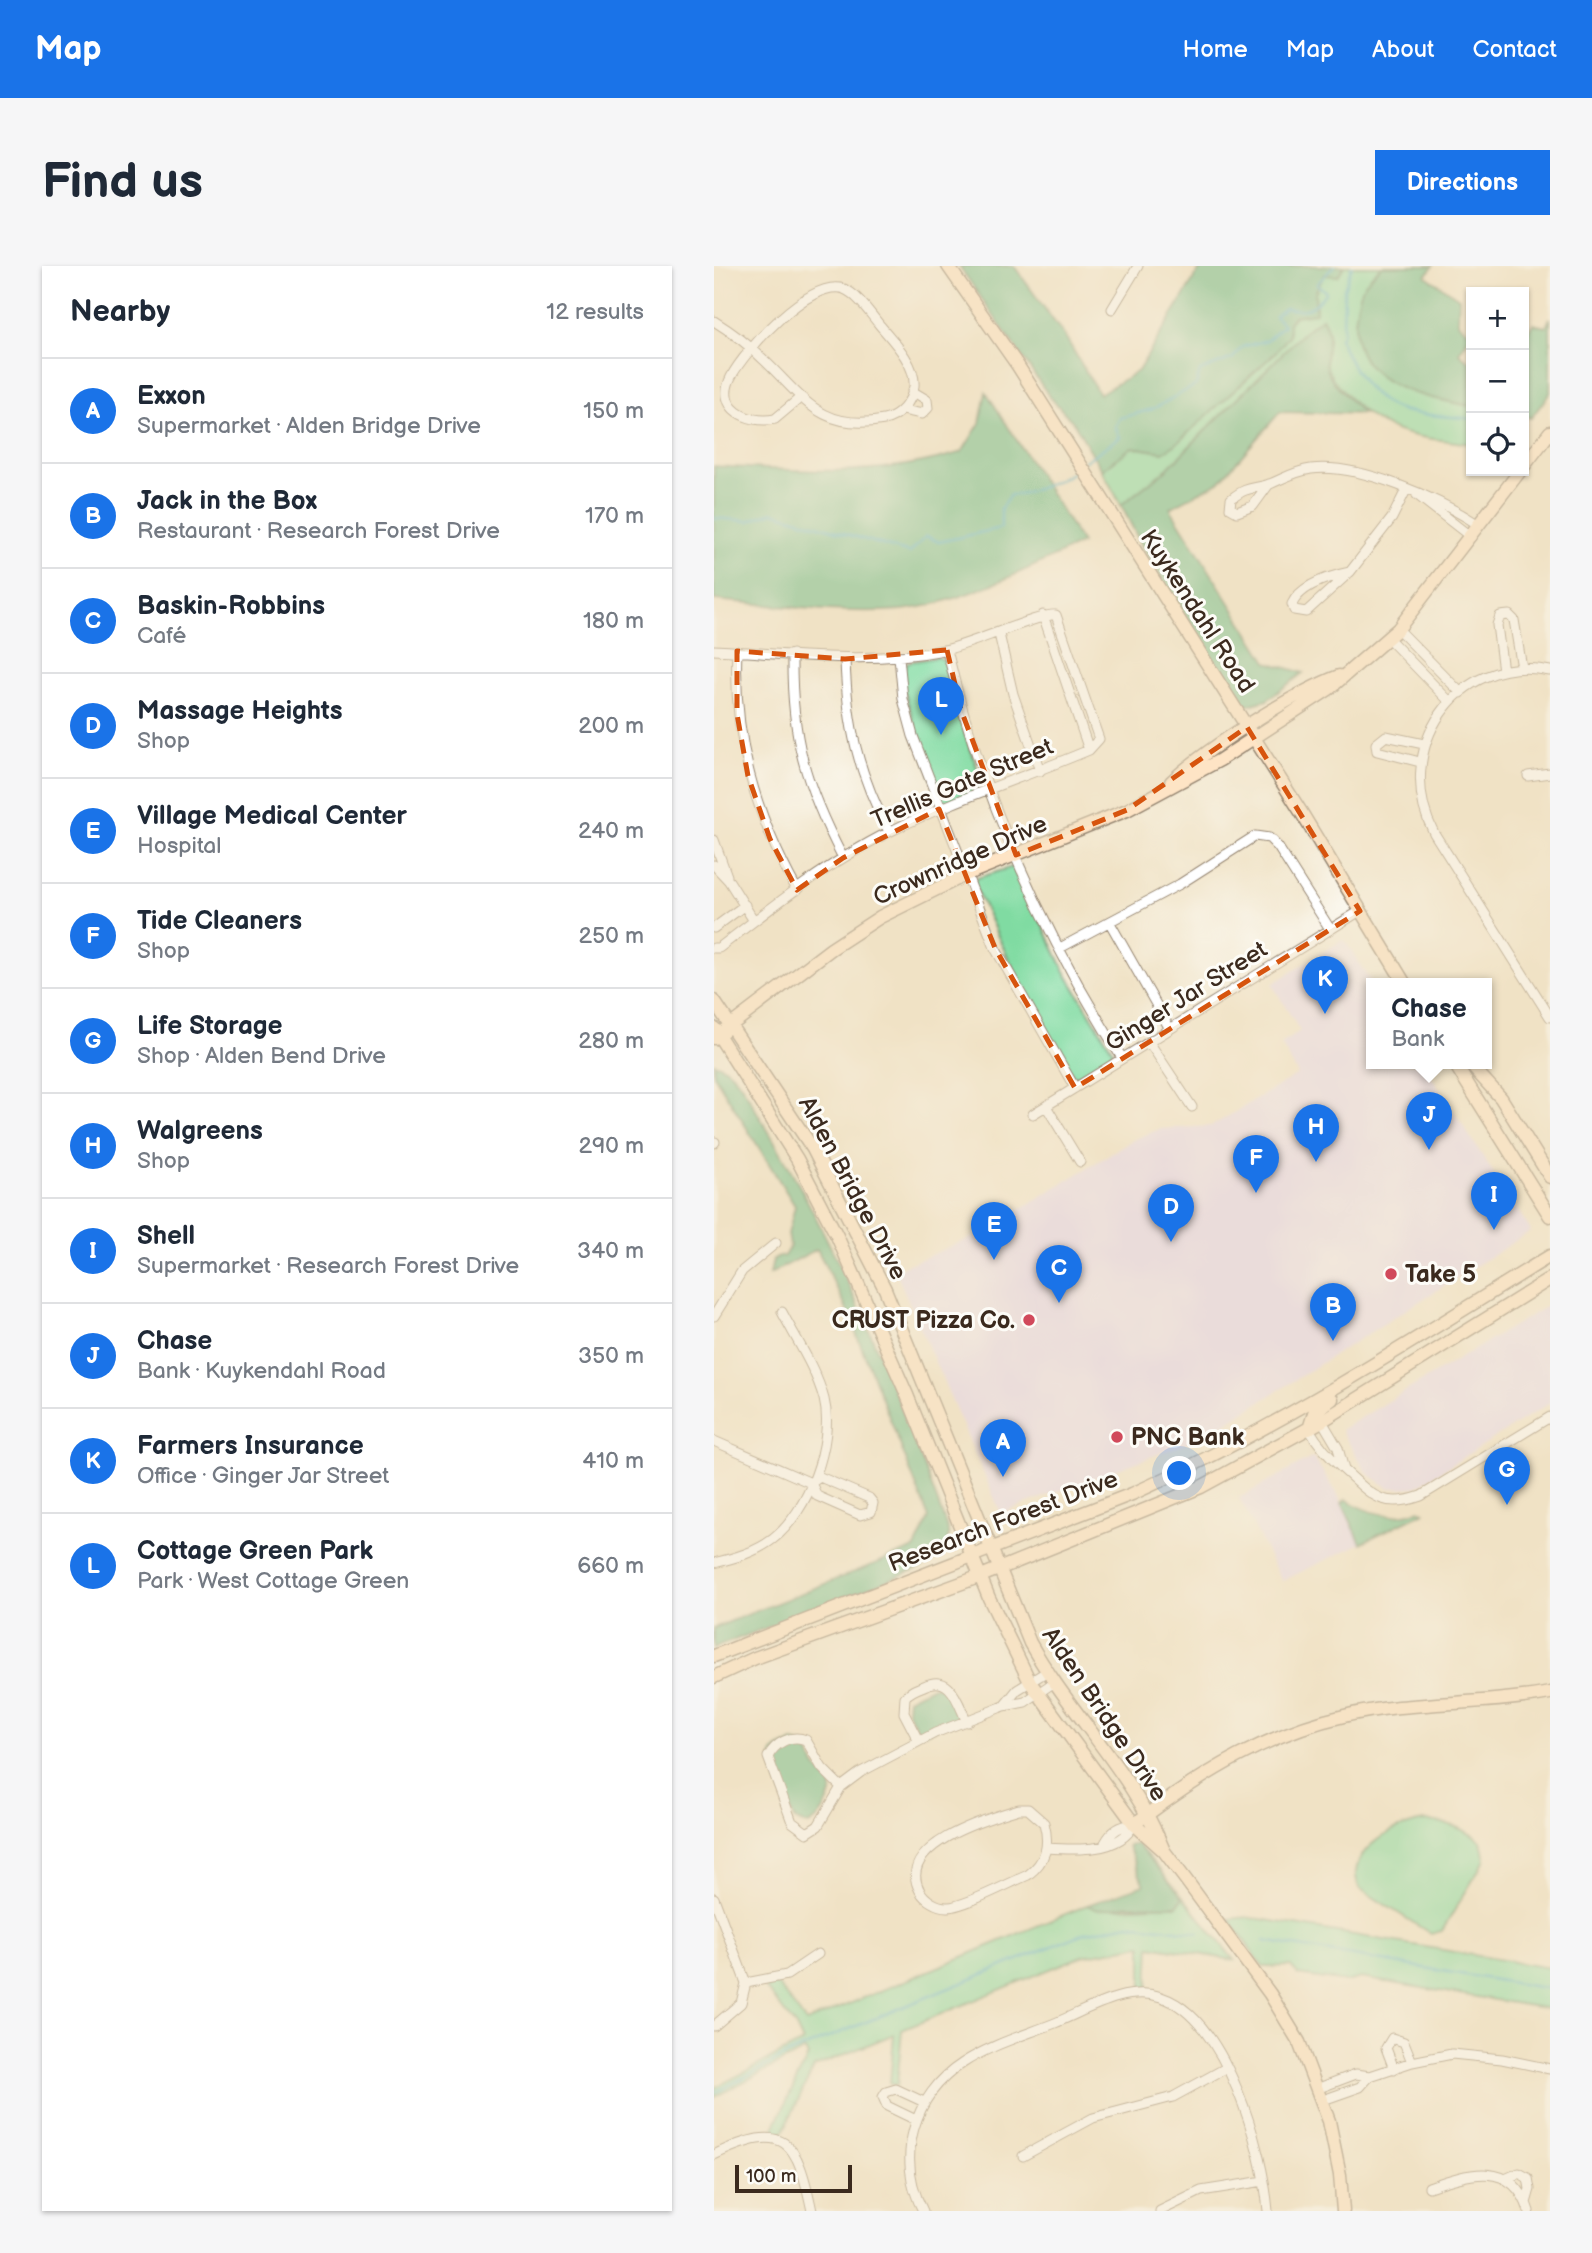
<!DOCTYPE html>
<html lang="en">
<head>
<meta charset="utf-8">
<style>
  :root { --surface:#fff; --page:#f6f6f7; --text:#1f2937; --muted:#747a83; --line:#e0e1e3; --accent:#1a73e8 }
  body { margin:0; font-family:"Balsamiq Sans",sans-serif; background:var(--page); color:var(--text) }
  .controls { position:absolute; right:21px; top:21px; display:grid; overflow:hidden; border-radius:0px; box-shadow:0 2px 5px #0004 }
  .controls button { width:63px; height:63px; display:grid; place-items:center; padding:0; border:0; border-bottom:2px solid var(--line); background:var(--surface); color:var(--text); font:35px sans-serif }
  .scale { position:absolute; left:21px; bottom:18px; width:117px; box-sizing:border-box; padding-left:7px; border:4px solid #3b2a1e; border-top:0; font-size:19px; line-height:24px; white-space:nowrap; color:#3b2a1e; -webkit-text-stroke:5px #fdfcf7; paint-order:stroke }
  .you { position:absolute; left:466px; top:1208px; width:24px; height:24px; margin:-18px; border:5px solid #fff; border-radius:50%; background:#1a73e8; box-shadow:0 0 0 10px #1a73e833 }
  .badge { display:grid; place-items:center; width:46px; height:46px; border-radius:50%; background:var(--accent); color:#fff; font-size:23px; font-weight:700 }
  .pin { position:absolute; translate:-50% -58px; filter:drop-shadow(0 2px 4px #0008) }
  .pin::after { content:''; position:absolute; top:37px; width:24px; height:21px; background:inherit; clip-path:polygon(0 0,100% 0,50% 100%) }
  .popup { position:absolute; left:652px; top:712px; width:126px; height:91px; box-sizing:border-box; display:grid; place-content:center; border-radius:0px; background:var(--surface); filter:drop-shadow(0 2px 5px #0005); font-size:23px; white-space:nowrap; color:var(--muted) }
  .popup b { font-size:26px; color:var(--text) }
  .popup::after { content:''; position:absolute; left:50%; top:100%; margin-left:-14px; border:14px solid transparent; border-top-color:var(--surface) }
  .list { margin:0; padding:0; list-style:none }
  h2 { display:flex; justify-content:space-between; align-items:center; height:91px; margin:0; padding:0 28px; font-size:30px }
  h2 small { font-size:23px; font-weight:400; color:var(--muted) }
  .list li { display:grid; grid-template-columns:46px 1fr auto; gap:21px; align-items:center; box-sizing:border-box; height:105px; padding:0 28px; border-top:2px solid var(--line) }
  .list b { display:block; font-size:26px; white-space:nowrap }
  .list p { margin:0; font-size:23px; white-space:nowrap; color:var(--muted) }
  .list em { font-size:23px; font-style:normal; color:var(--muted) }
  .icon { flex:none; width:38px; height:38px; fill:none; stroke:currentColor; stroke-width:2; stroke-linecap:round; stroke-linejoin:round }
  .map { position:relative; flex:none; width:836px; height:1945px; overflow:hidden; border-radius:0px }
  header { display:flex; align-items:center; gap:42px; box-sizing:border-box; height:98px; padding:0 35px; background:var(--accent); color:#fff }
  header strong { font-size:33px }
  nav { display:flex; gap:38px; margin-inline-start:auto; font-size:24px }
  .intro { display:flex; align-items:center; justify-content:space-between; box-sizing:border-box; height:168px; padding:0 42px }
  h1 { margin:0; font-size:49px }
  .button { padding:18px 32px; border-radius:0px; background:var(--accent); color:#fff; font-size:24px; font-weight:700 }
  main { display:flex; gap:42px; padding:0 42px }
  aside { flex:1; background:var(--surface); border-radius:0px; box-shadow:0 2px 5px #0004 }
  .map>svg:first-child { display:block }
</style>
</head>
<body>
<header>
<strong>Map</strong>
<nav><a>Home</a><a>Map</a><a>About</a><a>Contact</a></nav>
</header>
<div class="intro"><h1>Find us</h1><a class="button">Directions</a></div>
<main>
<aside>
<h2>Nearby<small>12 results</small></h2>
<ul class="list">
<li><span class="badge">A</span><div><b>Exxon</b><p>Supermarket · Alden Bridge Drive</p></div><em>150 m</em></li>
<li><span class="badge">B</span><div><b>Jack in the Box</b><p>Restaurant · Research Forest Drive</p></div><em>170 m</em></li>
<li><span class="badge">C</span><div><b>Baskin-Robbins</b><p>Café</p></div><em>180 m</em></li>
<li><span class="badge">D</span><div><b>Massage Heights</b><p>Shop</p></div><em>200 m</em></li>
<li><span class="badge">E</span><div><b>Village Medical Center</b><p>Hospital</p></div><em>240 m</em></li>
<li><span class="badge">F</span><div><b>Tide Cleaners</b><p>Shop</p></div><em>250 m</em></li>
<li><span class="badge">G</span><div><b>Life Storage</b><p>Shop · Alden Bend Drive</p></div><em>280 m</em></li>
<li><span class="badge">H</span><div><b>Walgreens</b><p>Shop</p></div><em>290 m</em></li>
<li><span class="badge">I</span><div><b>Shell</b><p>Supermarket · Research Forest Drive</p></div><em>340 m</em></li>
<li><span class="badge">J</span><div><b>Chase</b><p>Bank · Kuykendahl Road</p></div><em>350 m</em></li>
<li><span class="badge">K</span><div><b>Farmers Insurance</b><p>Office · Ginger Jar Street</p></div><em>410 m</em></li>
<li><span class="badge">L</span><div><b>Cottage Green Park</b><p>Park · West Cottage Green</p></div><em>660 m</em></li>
</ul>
</aside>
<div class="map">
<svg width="836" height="1945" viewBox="0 0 836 1945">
  <rect width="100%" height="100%" fill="#fdfcf7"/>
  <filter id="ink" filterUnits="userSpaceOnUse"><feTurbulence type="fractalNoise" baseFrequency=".0143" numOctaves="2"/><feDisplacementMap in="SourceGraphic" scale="14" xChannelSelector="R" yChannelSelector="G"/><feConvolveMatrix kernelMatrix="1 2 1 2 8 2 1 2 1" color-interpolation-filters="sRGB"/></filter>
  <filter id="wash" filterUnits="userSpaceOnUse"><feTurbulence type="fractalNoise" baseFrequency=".00686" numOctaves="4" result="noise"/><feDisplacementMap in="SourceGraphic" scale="28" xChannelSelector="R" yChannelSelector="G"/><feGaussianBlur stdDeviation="1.57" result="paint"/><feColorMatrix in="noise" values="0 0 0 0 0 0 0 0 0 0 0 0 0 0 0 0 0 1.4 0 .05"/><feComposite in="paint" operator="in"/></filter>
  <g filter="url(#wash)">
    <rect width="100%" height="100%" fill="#f0e2c5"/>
    <path fill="#e2d4f3" d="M 630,673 L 658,718 L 657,798 L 709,798 L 817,965 L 492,1170 L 287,1247 L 181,1004 L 262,970 L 421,873 L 446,863 L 498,860 L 584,808 L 567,778 L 586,765 L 558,718 Z
      M 836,1038 L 836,1137 L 702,1221 L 675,1222 L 653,1207 L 627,1164 Z
      M 599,1191 L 623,1227 L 647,1277 L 568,1315 L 525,1232 Z"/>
    <path fill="#80dba2" stroke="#5e8260" stroke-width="2" d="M 630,0 L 668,0 C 648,19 646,22 642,49 C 633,119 705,130 757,140 L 757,178 C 706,171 670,171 634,131 C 625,121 616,112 612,99 C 607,80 622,76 608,52 L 590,66 L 453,203 L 407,239 L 388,204 L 418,181 L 449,186 L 575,57 L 601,27 L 610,9 Z
      M 224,391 L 232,396 L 244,448 L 268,515 L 264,523 L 233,536 L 223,530 L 190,423 L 190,401 L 194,396 Z
      M 298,601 L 303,604 L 350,704 L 399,785 L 397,792 L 364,811 L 358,809 L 312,730 L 259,617 L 263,612 Z
      M 711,1555 C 733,1556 749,1562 767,1575 L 771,1594 L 728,1665 L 717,1668 L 645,1622 C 644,1618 641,1610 642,1606 C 646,1575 686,1559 711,1555 Z
      M 469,1631 L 520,1694 L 436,1680 L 434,1722 L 428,1722 L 428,1679 L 368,1690 L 188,1764 L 183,1819 L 176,1818 L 180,1768 L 100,1801 L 67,1870 L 58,1866 L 94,1790 L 91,1784 L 0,1831 L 0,1822 L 89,1776 L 82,1761 L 50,1720 L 63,1718 L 92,1756 L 373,1639 C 388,1646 439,1638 462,1640 Z
      M 534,1651 L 836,1702 L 836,1743 L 647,1712 L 632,1716 L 584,1709 L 577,1700 L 549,1701 L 515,1653 Z"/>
    <path fill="#68bb88" stroke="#527253" stroke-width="2" d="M 245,0 L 300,0 L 352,72 L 385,128 L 424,105 L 488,0 L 630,0 L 624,10 L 610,9 L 601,27 L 602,47 L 580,50 L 575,57 L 575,70 L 561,87 L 461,179 L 449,186 L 418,181 L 388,204 L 360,157 L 336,131 Z
      M 668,0 L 719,0 L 712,10 L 745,32 L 744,57 L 757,68 L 745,87 L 757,97 L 757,140 C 705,130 633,119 642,49 C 646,22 647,19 668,0 Z
      M 608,52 C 619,71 612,75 612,95 C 612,115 637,134 649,148 L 566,146 L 505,216 L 456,242 L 553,396 L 589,407 L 553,434 L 527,441 L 429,282 L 407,239 L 453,203 L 590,66 Z
      M 836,52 L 836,127 L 817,152 L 810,150 L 810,71 L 819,58 L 832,61 Z
      M 272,126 L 368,277 C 319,301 242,339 188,344 C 126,349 62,339 0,334 L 0,200 C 86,205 165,212 248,186 L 266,157 Z
      M 0,797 C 24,803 36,836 49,856 C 127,985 182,1124 234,1264 C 236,1284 229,1288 213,1299 L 0,1382 L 0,1362 L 201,1282 L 215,1252 L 130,1037 L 103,983 L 56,1008 L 59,993 L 70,990 L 76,980 L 74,968 L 81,940 L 0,809 Z
      M 632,1233 C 653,1248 680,1254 705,1244 L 710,1246 L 647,1277 L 628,1237 Z
      M 219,1420 C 234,1421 245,1438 244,1452 L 212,1467 L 205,1466 L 193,1444 L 194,1433 Z
      M 80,1476 L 91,1479 L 101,1500 L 118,1520 C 118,1532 106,1555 94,1559 L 80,1553 C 75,1540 54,1498 59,1487 C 63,1480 74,1478 80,1476 Z
      M 423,1578 L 469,1631 L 463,1640 L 415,1639 L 384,1644 L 373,1639 L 430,1619 L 414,1580 Z"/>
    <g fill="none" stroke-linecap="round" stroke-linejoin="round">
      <path stroke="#45adc5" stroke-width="2.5" d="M 638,0 L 630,23 L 629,66 L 626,72 C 635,99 656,135 687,144 C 709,150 735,150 757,153
        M 371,195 L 406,171 L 401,161 L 406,152 L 439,143 L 482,119 L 486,105 L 519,92 L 528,81 L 553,74 L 570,59 L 561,50 L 571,42 C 592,46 599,44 612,26 L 603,18 L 620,0
        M 0,252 L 35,255 L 59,246 L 196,287 L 212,270 L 225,276 L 287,262 L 287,242 L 296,229 C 310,230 354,212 364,202
        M 550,1675 L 836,1723
        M 0,1827 L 79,1786 L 370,1667 L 415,1658 L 485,1667"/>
    </g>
  </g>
  <g filter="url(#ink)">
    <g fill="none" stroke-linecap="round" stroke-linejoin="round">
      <defs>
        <path id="street" d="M 398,43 L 424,0
          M 0,55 C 18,66 35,79 50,94 C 90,132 107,166 170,154 C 185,151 198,136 200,120 C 202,97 177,73 164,57 C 155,46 143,28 130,23 C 96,12 31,84 17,111 C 1,143 34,158 61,153 L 86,132
          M 189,144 L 208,148 L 214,142 L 213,134 L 198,125
          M 555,218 L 539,240 L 523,246 L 516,242 L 517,233 C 535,219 538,224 556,218 C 570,212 582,205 597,203 C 646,197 725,233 765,259
          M 703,229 L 757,271
          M 636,306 L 592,346 L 580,344 L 578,338 C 587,319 617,310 636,306 Z
          M 636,306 L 678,252 L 692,224
          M 329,349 L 375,484
          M 684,363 L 747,427
          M 285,368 L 299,428 L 326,505
          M 674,372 L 736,436
          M 0,384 C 77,388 154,399 230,384 C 253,380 330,346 342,349 L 385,473 L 375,484 C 309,512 241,533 177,565 C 115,596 59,640 5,682 L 0,682
          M 233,384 C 267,528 329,668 408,792
          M 23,385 C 19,472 41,548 83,624
          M 78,388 C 77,471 91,519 129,592
          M 185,391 L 189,433 L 199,470 L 281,682 L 361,822
          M 131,393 C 133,460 144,506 175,566
          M 789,405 L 783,359 L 786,350 L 795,349 L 800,354 L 808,402
          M 836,405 C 742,385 677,485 720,567 L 836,751
          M 706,496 L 663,485 L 662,478 L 672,470 L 710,478
          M 814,510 L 836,507
          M 0,574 L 13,610
          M 0,599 L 15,615 L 40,655
          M 396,657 L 456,763
          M 0,662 L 31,639
          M 346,682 L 466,618 L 541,570 L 555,572 L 564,581 L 616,663
          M 435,776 L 478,841
          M 332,840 L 366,896
          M 319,848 L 646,645
          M 0,877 L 1,876
          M 0,1050 L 28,1005 L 62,977
          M 608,1155 L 624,1182 L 630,1204
          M 595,1163 C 605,1180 615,1191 630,1204 C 657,1228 668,1244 707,1230 L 836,1151
          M 0,1175 L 97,1217
          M 106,1211 L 155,1232 L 159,1237 L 157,1246 L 146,1249 L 103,1230 L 97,1217 Z
          M 0,1297 C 21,1292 42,1286 59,1273 C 94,1246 121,1176 110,1133 C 102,1103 82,1073 68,1046
          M 290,1440 L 303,1424 L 332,1406
          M 204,1474 L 190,1447 L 191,1431 C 196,1425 202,1423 210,1420 C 237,1407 243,1435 253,1456
          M 127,1521 L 108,1502 L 92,1474 C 77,1468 61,1477 54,1491 L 78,1556 L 93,1567 L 104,1560 L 127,1521 L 147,1506 L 221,1467 L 290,1440 L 311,1436 L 339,1417
          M 305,1543 L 314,1543 L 330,1557 C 336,1579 332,1595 314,1609 C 297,1616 248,1642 233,1641 C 223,1641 211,1634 206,1625 C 180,1579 275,1552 305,1543 Z
          M 391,1577 C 398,1564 406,1560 420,1558
          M 333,1582 C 362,1584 406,1587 420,1558
          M 0,1632 L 32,1717 L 27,1737 L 0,1760
          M 32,1717 L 73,1709 L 104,1688
          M 680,1803 L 672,1782 L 678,1772 L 690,1776 L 698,1796
          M 605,1822 L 642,1808 L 656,1810 L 698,1796 L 738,1788 L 788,1793 L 836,1803
          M 609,1834 L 646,1821 L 656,1810
          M 202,1854 L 173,1840 L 169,1831 L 172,1826 L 182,1823 L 210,1836
          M 0,1889 C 72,1854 83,1874 98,1945
          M 309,1890 L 379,1852 L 459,1831 L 512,1802
          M 791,1913 L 805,1907 L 814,1912 L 816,1923 L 812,1937
          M 715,1921 C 753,1907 799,1893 815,1945
          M 209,1945 C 181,1892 199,1829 249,1797 C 276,1779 311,1769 341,1757 C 373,1744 412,1719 447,1731 C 512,1752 549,1884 554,1945
          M 446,1945 L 487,1925 L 550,1915"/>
        <path id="secondary" d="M 234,0 L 304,100 L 587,546 L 691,718
          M 810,200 L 836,166
          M 457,516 C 493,482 578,428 625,410
          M 0,735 L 99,883 L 171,1023 L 316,1377 C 356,1448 420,1508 450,1585
          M 0,762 L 83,893 L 123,970 L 193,1129 L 275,1332 L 316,1416 L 420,1558 L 450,1585 L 472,1614 L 556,1728 L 585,1776 L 615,1855 L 626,1909 L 629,1945
          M 0,772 L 117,683 L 166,651 L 251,609 L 413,544 L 506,494 L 615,423 L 684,363 L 806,205
          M 741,798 L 836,950
          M 756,798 L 787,832 L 836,911
          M 595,1163 L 600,1147 L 618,1133
          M 0,1390 L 418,1228 C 565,1162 699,1074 836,990
          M 0,1411 L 41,1392 L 267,1310 L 487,1221 L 608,1155 L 836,1013
          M 427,1553 C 489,1507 554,1467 630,1450 C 697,1434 768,1440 836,1427"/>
      </defs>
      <use href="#street" stroke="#968672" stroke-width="11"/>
      <use href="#secondary" stroke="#968672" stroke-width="15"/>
      <use href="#street" stroke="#fff" stroke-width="9"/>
      <use href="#secondary" stroke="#fee4c5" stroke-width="12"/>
    </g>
  </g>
  <path d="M0 0H836V1945H0ZM 233,384 L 247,444 L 302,589 L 413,544 L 533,461 L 646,645 L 361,822 L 281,682 L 225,543 L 129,592 L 83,624 L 56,573 L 34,510 L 23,448 L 23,385 L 131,393 Z" fill="#f0e2c5" fill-opacity=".55" fill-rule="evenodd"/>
  <path fill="none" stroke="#d7540e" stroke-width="5" stroke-dasharray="14 9" stroke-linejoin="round" d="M 233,384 L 247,444 L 302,589 L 413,544 L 533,461 L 646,645 L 361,822 L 281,682 L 225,543 L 129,592 L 83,624 L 56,573 L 34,510 L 23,448 L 23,385 L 131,393 Z"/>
  <g fill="#d1495b" stroke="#fdfcf7" stroke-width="2.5">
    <circle cx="677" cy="1008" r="7"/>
    <circle cx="315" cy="1054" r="7"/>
    <circle cx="403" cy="1171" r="7"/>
  </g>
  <g text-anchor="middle" stroke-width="6" stroke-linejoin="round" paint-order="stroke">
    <g font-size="24" fill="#3b2a1e" stroke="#fdfcf7">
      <text transform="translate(484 345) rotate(57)" y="8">Kuykendahl Road</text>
      <text transform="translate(248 517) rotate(-23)" y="8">Trellis Gate Street</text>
      <text transform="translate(246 594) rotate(-24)" y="8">Crownridge Drive</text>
      <text transform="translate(472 730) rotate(-32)" y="8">Ginger Jar Street</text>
      <text transform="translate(139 922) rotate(62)" y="8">Alden Bridge Drive</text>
      <text transform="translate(289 1255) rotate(-21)" y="8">Research Forest Drive</text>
      <text transform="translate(391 1448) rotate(56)" y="8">Alden Bridge Drive</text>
    </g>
    <g font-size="24" font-weight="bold" fill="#3b2a1e" stroke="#fdfcf7" text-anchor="start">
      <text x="691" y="1016">Take 5</text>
      <text x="301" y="1062" text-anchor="end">CRUST Pizza Co.</text>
      <text x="417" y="1179">PNC Bank</text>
    </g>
  </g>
</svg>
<div class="controls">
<button>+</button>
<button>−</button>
<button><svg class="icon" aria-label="locate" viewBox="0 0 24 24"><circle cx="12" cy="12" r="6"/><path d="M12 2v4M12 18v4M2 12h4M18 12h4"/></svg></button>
</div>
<div class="scale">100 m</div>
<div class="you"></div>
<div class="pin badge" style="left:289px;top:1211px">A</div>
<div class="pin badge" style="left:619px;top:1075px">B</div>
<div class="pin badge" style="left:345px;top:1037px">C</div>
<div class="pin badge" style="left:457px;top:976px">D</div>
<div class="pin badge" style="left:280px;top:994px">E</div>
<div class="pin badge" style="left:542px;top:927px">F</div>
<div class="pin badge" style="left:793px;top:1239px">G</div>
<div class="pin badge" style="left:602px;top:896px">H</div>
<div class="pin badge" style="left:780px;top:964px">I</div>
<div class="pin badge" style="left:715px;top:884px">J</div>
<div class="popup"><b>Chase</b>Bank</div>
<div class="pin badge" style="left:611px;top:748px">K</div>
<div class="pin badge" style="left:227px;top:469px">L</div>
</div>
</main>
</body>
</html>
